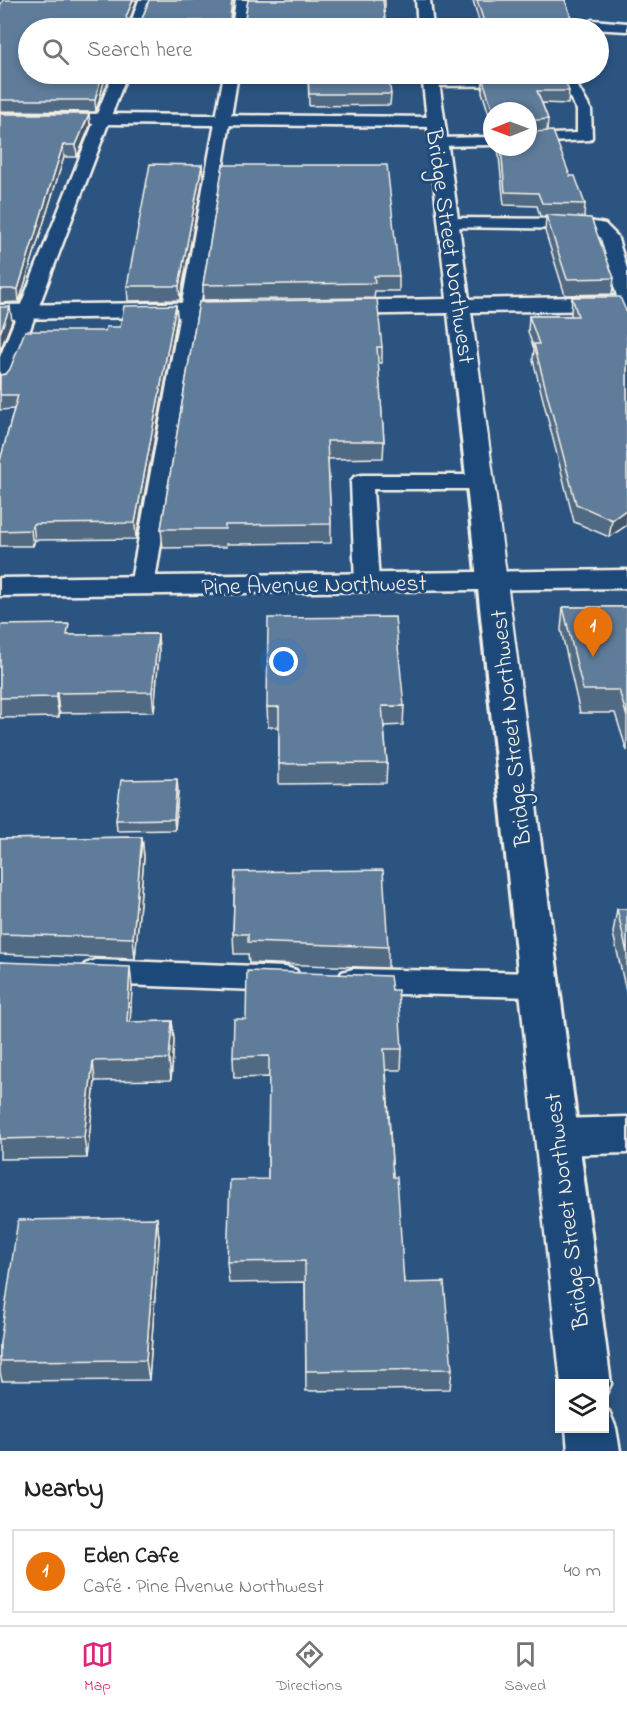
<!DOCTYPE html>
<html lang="en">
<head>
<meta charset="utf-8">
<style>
  :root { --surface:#fff; --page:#f6f6f6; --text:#202124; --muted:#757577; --line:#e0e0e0; --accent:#db2777 }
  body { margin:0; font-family:"Indie Flower",sans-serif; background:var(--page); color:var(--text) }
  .controls { position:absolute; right:18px; bottom:18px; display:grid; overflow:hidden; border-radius:0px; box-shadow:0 3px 9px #0003 }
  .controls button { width:54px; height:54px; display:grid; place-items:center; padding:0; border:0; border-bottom:2px solid var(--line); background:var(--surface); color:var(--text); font:30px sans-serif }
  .compass { position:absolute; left:483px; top:102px; width:54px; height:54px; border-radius:50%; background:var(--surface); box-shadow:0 3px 9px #0003; rotate:269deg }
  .you { position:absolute; left:284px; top:662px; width:21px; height:21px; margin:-15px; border:4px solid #fff; border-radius:50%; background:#1a73e8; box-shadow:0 0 0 9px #1a73e833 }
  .badge { display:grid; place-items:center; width:39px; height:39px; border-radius:50%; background:var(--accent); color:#fff; font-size:20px; font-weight:700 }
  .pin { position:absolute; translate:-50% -50px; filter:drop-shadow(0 2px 3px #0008) }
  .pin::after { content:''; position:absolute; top:32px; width:21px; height:18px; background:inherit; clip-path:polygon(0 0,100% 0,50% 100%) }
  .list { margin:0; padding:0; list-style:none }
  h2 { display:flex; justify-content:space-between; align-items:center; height:78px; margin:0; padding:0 24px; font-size:26px }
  h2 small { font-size:20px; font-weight:400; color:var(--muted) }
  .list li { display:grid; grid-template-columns:39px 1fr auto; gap:18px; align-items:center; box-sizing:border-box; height:84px; margin:0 12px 12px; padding:0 12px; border:2px solid var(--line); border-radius:0px }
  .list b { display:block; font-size:22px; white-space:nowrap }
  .list p { margin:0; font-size:20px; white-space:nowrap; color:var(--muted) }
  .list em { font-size:20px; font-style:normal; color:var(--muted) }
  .icon { flex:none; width:33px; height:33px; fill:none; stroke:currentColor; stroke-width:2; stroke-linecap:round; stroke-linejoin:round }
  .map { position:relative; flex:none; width:627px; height:1451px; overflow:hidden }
  .search { position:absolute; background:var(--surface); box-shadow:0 3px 9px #0003; left:18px; right:18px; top:18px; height:66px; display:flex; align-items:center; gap:15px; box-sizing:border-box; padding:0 21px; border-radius:33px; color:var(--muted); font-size:22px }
  .sheet { height:174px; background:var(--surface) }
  nav { display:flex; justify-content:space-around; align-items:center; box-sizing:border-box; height:84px; border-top:2px solid var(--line); background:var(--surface); font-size:16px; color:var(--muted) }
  nav a { display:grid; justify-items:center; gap:3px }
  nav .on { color:var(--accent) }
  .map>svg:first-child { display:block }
</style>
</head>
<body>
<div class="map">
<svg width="627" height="1451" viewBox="0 0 627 1451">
  <rect width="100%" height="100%" fill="#2c5481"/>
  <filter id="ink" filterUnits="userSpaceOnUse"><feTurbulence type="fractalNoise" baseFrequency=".0167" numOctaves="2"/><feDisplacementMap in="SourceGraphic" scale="12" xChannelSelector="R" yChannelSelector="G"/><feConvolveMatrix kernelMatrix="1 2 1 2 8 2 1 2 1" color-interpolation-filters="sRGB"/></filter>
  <g filter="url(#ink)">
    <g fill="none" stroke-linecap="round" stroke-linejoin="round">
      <defs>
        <path id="lane" d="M 139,0 L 151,0 L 141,28 L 129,28 Z
          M 236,0 L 248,0 L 244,28 L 232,28 Z
          M 592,20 L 627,23 L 627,31 L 573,28 Z
          M 113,74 L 127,74 L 10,382 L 7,386 L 0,388 L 0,357 Z
          M 224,74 L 238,74 L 154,586 L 151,591 L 142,593 L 133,591 L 130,586 Z
          M 568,77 L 573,78 L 591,110 L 592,137 L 590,140 L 528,143 L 528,135 L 577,133 L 577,110 L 563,85 L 431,86 L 424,82 L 431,78 Z
          M 492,137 L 492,145 L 437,146 L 430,142 L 437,138 Z
          M 448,218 L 579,219 L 605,224 L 617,236 L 627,269 L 627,305 L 621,304 L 618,300 L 601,238 L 594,232 L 579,229 L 442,227 L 440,223 Z
          M 362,475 L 482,475 L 490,477 L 493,482 L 490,487 L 482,489 L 373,489 L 379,583 L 376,588 L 367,590 L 358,588 L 355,583 L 351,482 L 354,477 Z
          M 96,960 L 285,967 L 296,970 L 301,979 L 296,988 L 285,991 L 96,984 L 85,980 L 80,972 L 85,964 Z
          M 353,969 L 538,973 L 549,976 L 554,985 L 549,994 L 538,997 L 353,993 L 342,990 L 337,981 L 342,972 Z"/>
        <path id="street" d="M 0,113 L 435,117 L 441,118 L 444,122 L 441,126 L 435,127 L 0,123 Z
          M 627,570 L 627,588 L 0,596 L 0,578 Z
          M 627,1117 L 627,1153 L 558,1155 L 543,1150 L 536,1137 L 543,1124 L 558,1119 Z"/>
        <path id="secondary" d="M 416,0 L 430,0 L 433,28 L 418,28 Z
          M 422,74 L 438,74 L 469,299 L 627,296 L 627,310 L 471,312 C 520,669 563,1027 611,1384 L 604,1398 L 604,1384 L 561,1384 C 523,1027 488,669 448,313 L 332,315 L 324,313 L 321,308 L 324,303 L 332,301 L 447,299 Z
          M 244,302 L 252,304 L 255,309 L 252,314 L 244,316 L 0,319 L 0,305 Z
          M 604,1409 L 609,1411 L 616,1428 L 620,1451 L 568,1451 L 566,1428 L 604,1428 Z"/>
      </defs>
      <use href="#lane" stroke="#f4f1e8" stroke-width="5"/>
      <use href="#street" stroke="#f4f1e8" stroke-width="5"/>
      <use href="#secondary" stroke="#f4f1e8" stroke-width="5"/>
      <use href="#lane" fill="#1f4a7a" fill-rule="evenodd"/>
      <use href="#street" fill="#1f4a7a" fill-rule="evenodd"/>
      <use href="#secondary" fill="#1f4a7a" fill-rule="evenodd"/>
    </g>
    <path fill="#516a84" stroke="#f4f1e8" stroke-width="1.5" d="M 137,0 L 130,20 L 142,19 L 149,0 L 234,0 L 232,19 L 245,19 L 248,0 L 385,0 L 385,8 L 383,8 L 386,28 L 28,28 L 28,74 L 106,74 L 96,112 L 0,111 L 0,6 Z
      M 473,0 L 565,0 L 574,26 L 574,28 L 481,28 Z
      M 308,74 L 391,94 L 390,105 L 309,106 Z
      M 495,74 L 559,74 L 559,75 L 496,75 Z
      M 500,76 L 569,91 L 568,104 L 542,103 L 548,119 L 547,132 L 585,204 L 584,218 L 614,278 L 612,294 L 565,295 L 545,231 L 546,217 L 540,216 L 537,206 L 504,205 L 498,147 L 528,147 L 528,111 L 492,111 L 492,124 L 482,92 L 483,80 L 500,80 Z
      M 0,114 L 89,114 L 90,126 L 77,157 L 64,157 L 19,302 L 0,303 Z
      M 202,165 L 203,178 L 180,300 L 128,301 L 127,286 Z
      M 223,165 L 399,276 L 399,291 L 375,291 L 374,298 L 203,300 L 203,285 Z
      M 572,297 L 627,311 L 627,525 L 609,537 L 574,522 L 533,360 L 534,349 L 528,332 L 529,316 L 571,316 L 571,313 Z
      M 199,302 L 382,347 L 382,363 L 378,363 L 384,441 L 383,458 L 328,459 L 331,524 L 331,543 L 226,544 L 226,547 L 163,548 L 161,529 Z
      M 176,305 L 177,318 L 136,539 L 35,540 L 33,546 L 0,546 L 0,461 L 14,409 L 0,410 L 0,375 L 6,374 L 105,331 L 120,327 Z
      M 563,607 L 627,607 L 627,751 L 615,713 L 580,713 L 561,630 Z
      M 0,625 L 70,635 L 158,634 L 159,653 L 154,712 L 59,713 L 59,717 L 0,718 Z
      M 404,706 L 403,725 L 384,726 L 387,763 L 386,783 L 279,784 L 279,727 L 268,727 L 267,707 Z
      M 178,791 L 175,830 L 117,831 L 116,820 Z
      M 142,837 L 144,857 L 135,959 L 0,954 L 0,839 Z
      M 235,872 L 388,947 L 388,968 L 249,963 L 248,954 L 234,954 L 233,934 Z
      M 617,909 L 627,909 L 627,996 L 613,933 Z
      M 0,962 L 132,987 L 130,1022 L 172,1021 L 174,1041 L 171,1080 L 95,1081 L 87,1158 L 0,1159 Z
      M 392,990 L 402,1049 L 401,1070 L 386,1070 L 393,1177 L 404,1283 L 452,1369 L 450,1389 L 306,1391 L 305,1282 L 229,1283 L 227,1262 L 268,1179 L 269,1077 L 234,1078 L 233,1057 L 246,1019 Z
      M 157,1218 L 159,1239 L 149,1380 L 2,1381 L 0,1373 L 0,1343 Z"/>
    <path fill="#42566c" stroke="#f4f1e8" stroke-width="1.5" d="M 133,0 L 137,0 L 127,27 L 126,17 Z
      M 232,0 L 234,0 L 231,20 L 230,20 Z
      M 102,74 L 106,74 L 96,112 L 95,100 Z
      M 89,114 L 90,126 L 77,157 L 76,145 Z
      M 63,145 L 64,157 L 19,302 L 18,289 Z
      M 202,165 L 203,178 L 180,300 L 179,286 Z
      M 176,305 L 177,318 L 136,539 L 135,523 Z
      M 10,307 L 12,321 L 0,351 L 0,333 Z
      M 627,509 L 627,525 L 609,537 L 612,520 Z
      M 33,524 L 35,540 L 33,546 L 31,530 Z
      M 158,634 L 159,653 L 154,712 L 152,692 Z
      M 57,693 L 59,713 L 59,717 L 56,697 Z
      M 177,779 L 178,791 L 175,830 L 174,819 Z
      M 142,837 L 144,857 L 135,959 L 133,938 Z
      M 130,967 L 132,987 L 129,1042 L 127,1022 Z
      M 172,1021 L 174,1041 L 171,1080 L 169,1059 Z
      M 93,1061 L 95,1081 L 87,1158 L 84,1137 Z
      M 157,1218 L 159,1239 L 149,1380 L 146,1360 Z"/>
    <path fill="#5e7b9a" stroke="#f4f1e8" stroke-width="1.5" d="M 3,0 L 133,0 L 126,17 L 128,20 L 142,19 L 149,0 L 232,0 L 230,19 L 245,19 L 248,0 L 383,0 L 386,28 L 263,28 L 264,20 L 178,21 L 176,28 L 28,28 L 28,74 L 102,74 L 95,100 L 0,100 L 0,6 Z
      M 477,0 L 565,0 L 574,26 L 549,26 L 550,28 L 486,28 Z
      M 308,74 L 388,74 L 391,94 L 309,94 Z
      M 563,75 L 569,91 L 537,91 L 548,119 L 528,121 L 528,111 L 493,111 L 483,80 L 502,80 L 500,76 Z
      M 0,114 L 89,114 L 76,145 L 63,145 L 18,289 L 0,289 Z
      M 528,131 L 529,132 L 553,131 L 570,176 L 575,176 L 585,204 L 542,203 L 538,193 L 505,192 L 501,147 L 528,147 Z
      M 150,164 L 202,165 L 179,286 L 127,286 Z
      M 223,165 L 387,165 L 399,276 L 374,276 L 375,283 L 203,285 Z
      M 546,215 L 591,218 L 614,278 L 567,279 Z
      M 572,297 L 620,297 L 626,311 L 627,311 L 627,509 L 612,520 L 576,504 L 534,344 L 539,344 L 529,316 L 578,316 Z
      M 377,299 L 382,347 L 377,347 L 384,441 L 327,441 L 331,524 L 225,525 L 225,529 L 161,529 L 199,302 Z
      M 176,305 L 135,523 L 33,524 L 31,530 L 0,531 L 0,461 L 18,395 L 0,395 L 0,375 L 6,374 L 10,369 L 25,331 L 105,331 L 106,327 L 120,327 L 124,306 Z
      M 0,307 L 10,307 L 0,333 Z
      M 563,607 L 627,607 L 627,717 L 619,690 L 583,690 Z
      M 395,617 L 404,706 L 382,706 L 387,763 L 279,764 L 279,707 L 267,707 L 268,618 Z
      M 69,624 L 67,635 L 158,634 L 152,692 L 57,693 L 56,697 L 0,698 L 0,625 Z
      M 177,779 L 174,819 L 116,820 L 121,780 Z
      M 142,837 L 133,938 L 0,934 L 0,839 Z
      M 383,870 L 388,947 L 248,942 L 248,934 L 233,934 L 235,872 Z
      M 617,909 L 627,909 L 627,953 Z
      M 0,962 L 130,967 L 127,1022 L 172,1021 L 169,1059 L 93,1061 L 84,1137 L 0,1139 Z
      M 247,971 L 390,976 L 392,990 L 398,990 L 402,1049 L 384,1049 L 393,1177 L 397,1177 L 404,1283 L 444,1282 L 452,1369 L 306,1371 L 305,1261 L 227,1262 L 230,1180 L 268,1179 L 269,1056 L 233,1057 L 234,1019 L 246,1019 Z
      M 157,1218 L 146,1360 L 0,1361 L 0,1343 L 18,1220 Z"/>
  </g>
  <g text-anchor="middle" stroke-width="6" stroke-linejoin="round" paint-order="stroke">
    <g font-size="24" fill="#f4f1e8" stroke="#1f4a7a">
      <text transform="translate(451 246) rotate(82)" y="8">Bridge Street Northwest</text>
      <text transform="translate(314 584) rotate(-1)" y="8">Pine Avenue Northwest</text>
      <text transform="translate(510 728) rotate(-96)" y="8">Bridge Street Northwest</text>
      <text transform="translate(566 1211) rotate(-97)" y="8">Bridge Street Northwest</text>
    </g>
  </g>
</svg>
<div class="controls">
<button><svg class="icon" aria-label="layers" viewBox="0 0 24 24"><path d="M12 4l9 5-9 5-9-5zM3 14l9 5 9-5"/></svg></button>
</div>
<svg class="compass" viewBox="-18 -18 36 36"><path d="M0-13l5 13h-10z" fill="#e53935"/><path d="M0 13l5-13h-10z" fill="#757577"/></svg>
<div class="you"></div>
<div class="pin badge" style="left:593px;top:657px;background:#e8710a">1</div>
<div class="search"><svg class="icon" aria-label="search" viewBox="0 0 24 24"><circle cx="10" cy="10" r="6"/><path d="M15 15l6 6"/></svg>Search here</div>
</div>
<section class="sheet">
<h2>Nearby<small></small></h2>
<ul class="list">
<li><span class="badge" style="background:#e8710a">1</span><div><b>Eden Cafe</b><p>Café · Pine Avenue Northwest</p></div><em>40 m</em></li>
</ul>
</section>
<nav>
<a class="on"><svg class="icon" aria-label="map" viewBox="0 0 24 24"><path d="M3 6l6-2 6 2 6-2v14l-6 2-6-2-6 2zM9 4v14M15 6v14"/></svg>Map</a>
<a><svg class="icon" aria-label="directions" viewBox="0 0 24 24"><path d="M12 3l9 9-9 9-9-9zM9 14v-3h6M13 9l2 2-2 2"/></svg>Directions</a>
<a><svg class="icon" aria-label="saved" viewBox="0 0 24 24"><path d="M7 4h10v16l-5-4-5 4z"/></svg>Saved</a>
</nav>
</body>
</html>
